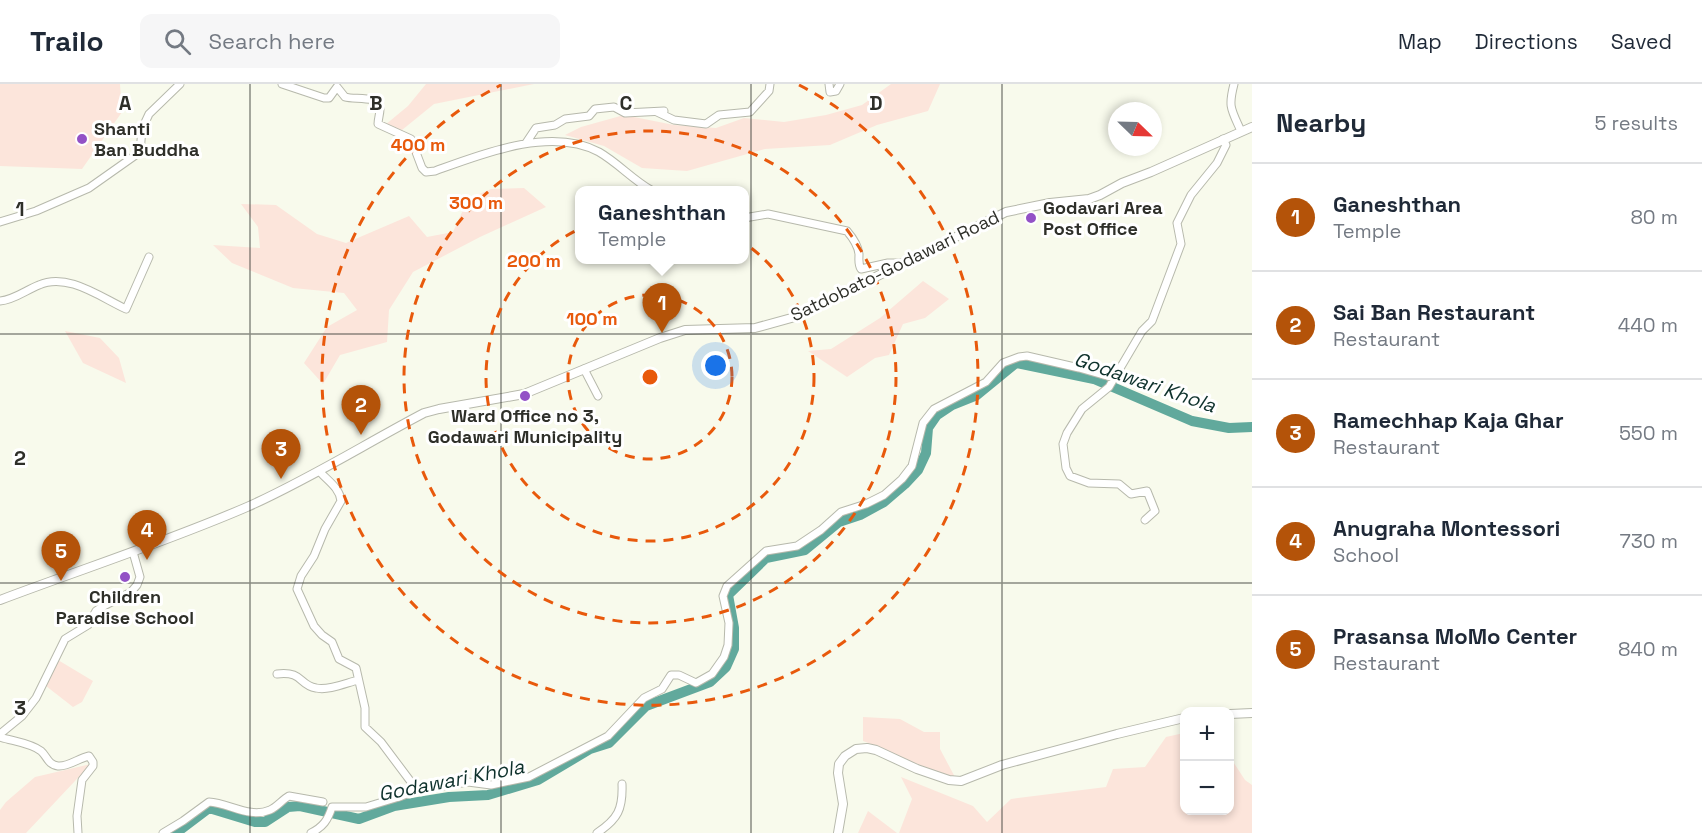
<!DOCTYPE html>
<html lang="en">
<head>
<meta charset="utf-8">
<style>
  :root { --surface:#fff; --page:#f6f6f7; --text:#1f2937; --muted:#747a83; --line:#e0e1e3; --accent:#b45309 }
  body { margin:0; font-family:"Space Grotesk",sans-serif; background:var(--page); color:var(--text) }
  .controls { position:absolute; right:18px; bottom:18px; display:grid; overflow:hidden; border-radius:12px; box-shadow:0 3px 9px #0003 }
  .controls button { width:54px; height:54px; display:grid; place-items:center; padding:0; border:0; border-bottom:2px solid var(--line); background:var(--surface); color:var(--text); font:30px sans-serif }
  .compass { position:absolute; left:1108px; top:18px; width:54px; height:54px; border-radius:50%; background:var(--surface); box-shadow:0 3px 9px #0003; rotate:113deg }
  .you { position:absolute; left:716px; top:282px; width:21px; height:21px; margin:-15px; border:4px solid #fff; border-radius:50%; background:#1a73e8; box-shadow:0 0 0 9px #1a73e833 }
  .badge { display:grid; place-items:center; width:39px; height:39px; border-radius:50%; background:var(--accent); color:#fff; font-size:20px; font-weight:700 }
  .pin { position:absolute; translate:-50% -50px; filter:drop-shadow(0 2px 3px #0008) }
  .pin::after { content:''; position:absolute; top:32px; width:21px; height:18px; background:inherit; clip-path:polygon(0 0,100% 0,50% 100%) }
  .popup { position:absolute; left:575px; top:102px; width:174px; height:78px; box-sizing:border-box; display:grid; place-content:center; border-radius:12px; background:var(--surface); filter:drop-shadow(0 2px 4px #0005); font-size:20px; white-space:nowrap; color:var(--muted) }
  .popup b { font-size:22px; color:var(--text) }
  .popup::after { content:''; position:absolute; left:50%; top:100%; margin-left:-12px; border:12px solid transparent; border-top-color:var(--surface) }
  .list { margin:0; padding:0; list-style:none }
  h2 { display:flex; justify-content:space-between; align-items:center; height:78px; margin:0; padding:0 24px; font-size:26px }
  h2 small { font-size:20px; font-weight:400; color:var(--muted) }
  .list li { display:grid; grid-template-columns:39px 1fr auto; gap:18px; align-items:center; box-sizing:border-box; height:108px; padding:0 24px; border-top:2px solid var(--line) }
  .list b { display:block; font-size:22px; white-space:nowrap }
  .list p { margin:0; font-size:20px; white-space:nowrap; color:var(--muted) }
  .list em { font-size:20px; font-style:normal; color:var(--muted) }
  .icon { flex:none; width:33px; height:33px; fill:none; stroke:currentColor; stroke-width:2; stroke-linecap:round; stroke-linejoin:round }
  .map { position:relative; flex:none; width:1252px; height:749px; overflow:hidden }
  header { display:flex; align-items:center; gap:36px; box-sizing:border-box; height:84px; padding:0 30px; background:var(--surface); border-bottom:2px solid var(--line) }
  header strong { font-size:28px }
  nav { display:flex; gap:33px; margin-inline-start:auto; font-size:21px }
  .search { width:420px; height:54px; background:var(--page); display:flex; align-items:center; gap:15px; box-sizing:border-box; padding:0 21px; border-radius:12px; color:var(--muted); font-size:22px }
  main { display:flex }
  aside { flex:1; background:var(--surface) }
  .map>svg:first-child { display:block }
</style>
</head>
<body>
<header>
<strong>Trailo</strong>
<div class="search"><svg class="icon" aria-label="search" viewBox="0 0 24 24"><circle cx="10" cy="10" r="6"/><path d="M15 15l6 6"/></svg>Search here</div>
<nav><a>Map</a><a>Directions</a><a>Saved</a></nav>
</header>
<main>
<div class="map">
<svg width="1252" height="749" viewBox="0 0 1252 749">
  <rect width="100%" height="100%" fill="#f8faec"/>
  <path fill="#fce5db" d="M 0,0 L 120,0 L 122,28 L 82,85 L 0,82 Z
    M 426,0 L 534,0 L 434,20 L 402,46 L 385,41 L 408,22 Z
    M 891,0 L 940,0 L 928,27 L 877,41 L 830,61 L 765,65 L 687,87 L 642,84 L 604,62 L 565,51 L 581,43 L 624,31 L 674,41 L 716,44 L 744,34 L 784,38 L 826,31 L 862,21 Z
    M 524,104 L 546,123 L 480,153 L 413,188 L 389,226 L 387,258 L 340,271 L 323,300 L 304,279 L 327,243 L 357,226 L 344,209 L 293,204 L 232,179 L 213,161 L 260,164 L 258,143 L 241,120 L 276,121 L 317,150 L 346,159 L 409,132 L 427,153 L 453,148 L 468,115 L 491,105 Z
    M 923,197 L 949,215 L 925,234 L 903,240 L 889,271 L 875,274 L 847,293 L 808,267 L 831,265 L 880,234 Z
    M 65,247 L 100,254 L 119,274 L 126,299 L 83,279 Z
    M 58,576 L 93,597 L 82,618 L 73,623 L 46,602 Z
    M 863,633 L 900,635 L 924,648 L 940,648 L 940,665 L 956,695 L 912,682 L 885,665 L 863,657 Z
    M 1184,649 L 1184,726 L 1230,726 L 1230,673 L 1245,696 L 1252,701 L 1252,749 L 899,749 L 912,715 L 901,693 L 973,722 L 987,738 L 1011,715 L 1106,703 L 1113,685 L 1145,683 L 1166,653 Z
    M 91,680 L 26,749 L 0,749 L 0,726 L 6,718 L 35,693 Z
    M 868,727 L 897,749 L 858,749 Z"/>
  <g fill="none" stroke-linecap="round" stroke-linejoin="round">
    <path stroke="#61a99c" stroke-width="10" d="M 176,749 L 209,724 L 255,738 L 265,738 L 288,723 L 300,722 L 359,735 L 394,722 L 449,713 L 488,711 L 538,696 L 590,665 L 609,659 L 646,622 L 710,598 L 726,583 L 734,565 L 734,544 L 728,511 L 766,474 L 805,466 L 839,438 L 860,431 L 884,418 L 905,400 L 918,386 L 926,369 L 928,344 L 937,331 L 952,321 L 977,311 L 1016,279 L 1094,295 L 1192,337 L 1229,344 L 1252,343"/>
    <defs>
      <path id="minor" d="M 282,0 L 324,14 L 329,14 L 337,3 L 345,13 C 355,16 380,11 380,25 C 380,30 378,35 378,40 L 411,55 L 422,84 L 426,88 L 435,87 C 482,70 551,42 599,68 C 618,79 633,96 651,106
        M 829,0 L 830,8 L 836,7 L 840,0
        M 1234,0 C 1228,23 1231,25 1241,47
        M 657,28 L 674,36 L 706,40 L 719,31 L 750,28 L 769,7 L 770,0
        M 526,59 L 536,44 L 555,41 L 565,35 L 589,32 L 595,25 L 614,23 L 625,29 L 664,27
        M 744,134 L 768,130 L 847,147 C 853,154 858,161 859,170 C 859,177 858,180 861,185 L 888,179 L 902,179
        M 0,138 L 36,127 L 89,104 L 140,68 L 142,45 L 149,30 L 180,0
        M 0,217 C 14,216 26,206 39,201 C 67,188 100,213 126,225 L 149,173
        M 584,285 L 598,312
        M 1145,436 L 1155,427 L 1147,407 L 1131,410 L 1119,400 L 1089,399 L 1070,392 L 1066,384 L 1063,360 L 1067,349 L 1082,325 L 1109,303 L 1142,247 L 1152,237 L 1181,160 L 1177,139 L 1191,111 L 1217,79 L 1226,61 L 1223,55
        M 277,590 C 304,587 298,601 316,604 C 328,607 346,599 358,596
        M 0,650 L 22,632 L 36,614 L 65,555 L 88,541 L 96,527 L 102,523 L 131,508 L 137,501 L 140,493 L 133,468
        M 0,653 C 12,657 31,659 41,667 C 47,672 48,681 58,682 C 68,683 79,674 89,672 L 93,678 L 93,682 L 82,696 L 77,732 L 78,749
        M 417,706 L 468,698 L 491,701 L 529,693 L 608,652 L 644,614 L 662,605 L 671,591 L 679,591 L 696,599 L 712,590 L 724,573 L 728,561 L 729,539 L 723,512 L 727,502 L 766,467 L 797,462 L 821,446 L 841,428 L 866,420 L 884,411 L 902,395 L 912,382 L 923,339 L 934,325 L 986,298 L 1003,279 L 1019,273 L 1027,272 L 1079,284 L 1114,294
        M 163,749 L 183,737 L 209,718 C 229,719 250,735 270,726 C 277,723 282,716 289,712 L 323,718
        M 311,749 C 323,743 328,736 332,723 L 366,723 L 399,713 L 417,706 L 381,658 L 365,643 L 365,624 L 356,584 L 339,575 L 332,558 L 322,551 L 314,542 L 297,505 L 301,492 L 314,472 L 325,445 L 341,417 C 340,404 327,396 319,387
        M 597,749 C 618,735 623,725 622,700"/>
      <path id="tertiary" d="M 0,516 C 82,485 166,458 247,423 C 308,396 365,360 424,329 L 439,325 L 524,310 L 660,254 L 685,246 L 755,244 L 795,233 L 1006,128 L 1050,119 L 1089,115 L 1100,111 L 1122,99 L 1151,88 L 1252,43
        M 1230,630 L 1252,629
        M 838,749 L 843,720 L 838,689 L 839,680 L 845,672 L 856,665 L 867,664 L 876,666 L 917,685 L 949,696 L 961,697 L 1002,681 L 1117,650 L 1184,634"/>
    </defs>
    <use href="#minor" stroke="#b7b9ac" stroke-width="9"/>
    <use href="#tertiary" stroke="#b7b9ac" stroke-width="10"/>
    <use href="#minor" stroke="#fff" stroke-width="7"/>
    <use href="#tertiary" stroke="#fff" stroke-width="8"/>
  </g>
  <path fill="none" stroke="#2e2f29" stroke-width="1.5" stroke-opacity="0.55" d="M 250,0 L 250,749M 501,0 L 501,749M 751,0 L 751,749M 1002,0 L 1002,749M 0,250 L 1252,250M 0,499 L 1252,499"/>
  <g fill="none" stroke="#e8590c" stroke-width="3" stroke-dasharray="10 8">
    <circle cx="650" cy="293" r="82"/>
    <circle cx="650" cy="293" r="164"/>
    <circle cx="650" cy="293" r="246"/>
    <path d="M799 1A328 328 0 1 1 501 1"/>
  </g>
  <g fill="#9351c6" stroke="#fff" stroke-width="2">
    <circle cx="82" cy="55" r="6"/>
    <circle cx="1031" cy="134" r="6"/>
    <circle cx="525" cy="312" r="6"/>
    <circle cx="125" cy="493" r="6"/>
  </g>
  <g text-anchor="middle" stroke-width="6" stroke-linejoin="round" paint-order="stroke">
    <g font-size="18" font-weight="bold" fill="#2e2f29" stroke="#fff" text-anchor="start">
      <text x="94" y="51">Shanti<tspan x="94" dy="21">Ban Buddha</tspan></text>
      <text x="1043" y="130">Godavari Area<tspan x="1043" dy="21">Post Office</tspan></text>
      <text x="525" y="338" text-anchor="middle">Ward Office no 3,<tspan x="525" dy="21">Godawari Municipality</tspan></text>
      <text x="125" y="519" text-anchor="middle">Children<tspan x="125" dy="21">Paradise School</tspan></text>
    </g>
    <g font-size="18" fill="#2e2f29" stroke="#fff">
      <text transform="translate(895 182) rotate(-26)" y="6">Satdobato-Godawari Road</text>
    </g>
    <g font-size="20" font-style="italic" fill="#0e312c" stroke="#fff">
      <text transform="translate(1145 298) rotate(19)" y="7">Godawari Khola</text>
      <text transform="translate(451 696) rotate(-11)" y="7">Godawari Khola</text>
    </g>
  </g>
  <g font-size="20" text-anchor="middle" font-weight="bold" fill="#2e2f29" stroke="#fff" stroke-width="6" stroke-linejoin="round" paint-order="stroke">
    <text x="125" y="26">A</text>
    <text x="376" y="26">B</text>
    <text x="626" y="26">C</text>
    <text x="876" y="26">D</text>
    <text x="20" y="132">1</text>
    <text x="20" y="381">2</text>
    <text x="20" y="631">3</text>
  </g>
  <circle cx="650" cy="293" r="9" fill="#e8590c" stroke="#fff" stroke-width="3"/>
  <g font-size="18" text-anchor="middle" font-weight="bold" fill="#e8590c" stroke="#fff" stroke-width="6" stroke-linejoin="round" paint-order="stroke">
    <text x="418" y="67">400 m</text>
    <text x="476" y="125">300 m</text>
    <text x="534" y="183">200 m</text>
    <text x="592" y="241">100 m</text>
  </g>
</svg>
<div class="controls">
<button>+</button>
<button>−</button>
</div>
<svg class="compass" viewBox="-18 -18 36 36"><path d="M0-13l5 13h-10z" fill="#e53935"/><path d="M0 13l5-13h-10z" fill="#747a83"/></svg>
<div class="you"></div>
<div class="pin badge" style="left:662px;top:249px">1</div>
<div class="popup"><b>Ganeshthan</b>Temple</div>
<div class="pin badge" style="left:361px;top:351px">2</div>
<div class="pin badge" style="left:281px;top:395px">3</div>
<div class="pin badge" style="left:147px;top:476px">4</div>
<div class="pin badge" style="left:61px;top:497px">5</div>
</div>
<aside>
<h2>Nearby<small>5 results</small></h2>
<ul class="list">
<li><span class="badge">1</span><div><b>Ganeshthan</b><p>Temple</p></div><em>80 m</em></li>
<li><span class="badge">2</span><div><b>Sai Ban Restaurant</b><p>Restaurant</p></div><em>440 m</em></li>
<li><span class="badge">3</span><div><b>Ramechhap Kaja Ghar</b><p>Restaurant</p></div><em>550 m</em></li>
<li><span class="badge">4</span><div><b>Anugraha Montessori</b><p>School</p></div><em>730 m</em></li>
<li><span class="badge">5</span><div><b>Prasansa MoMo Center</b><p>Restaurant</p></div><em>840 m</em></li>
</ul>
</aside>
</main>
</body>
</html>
